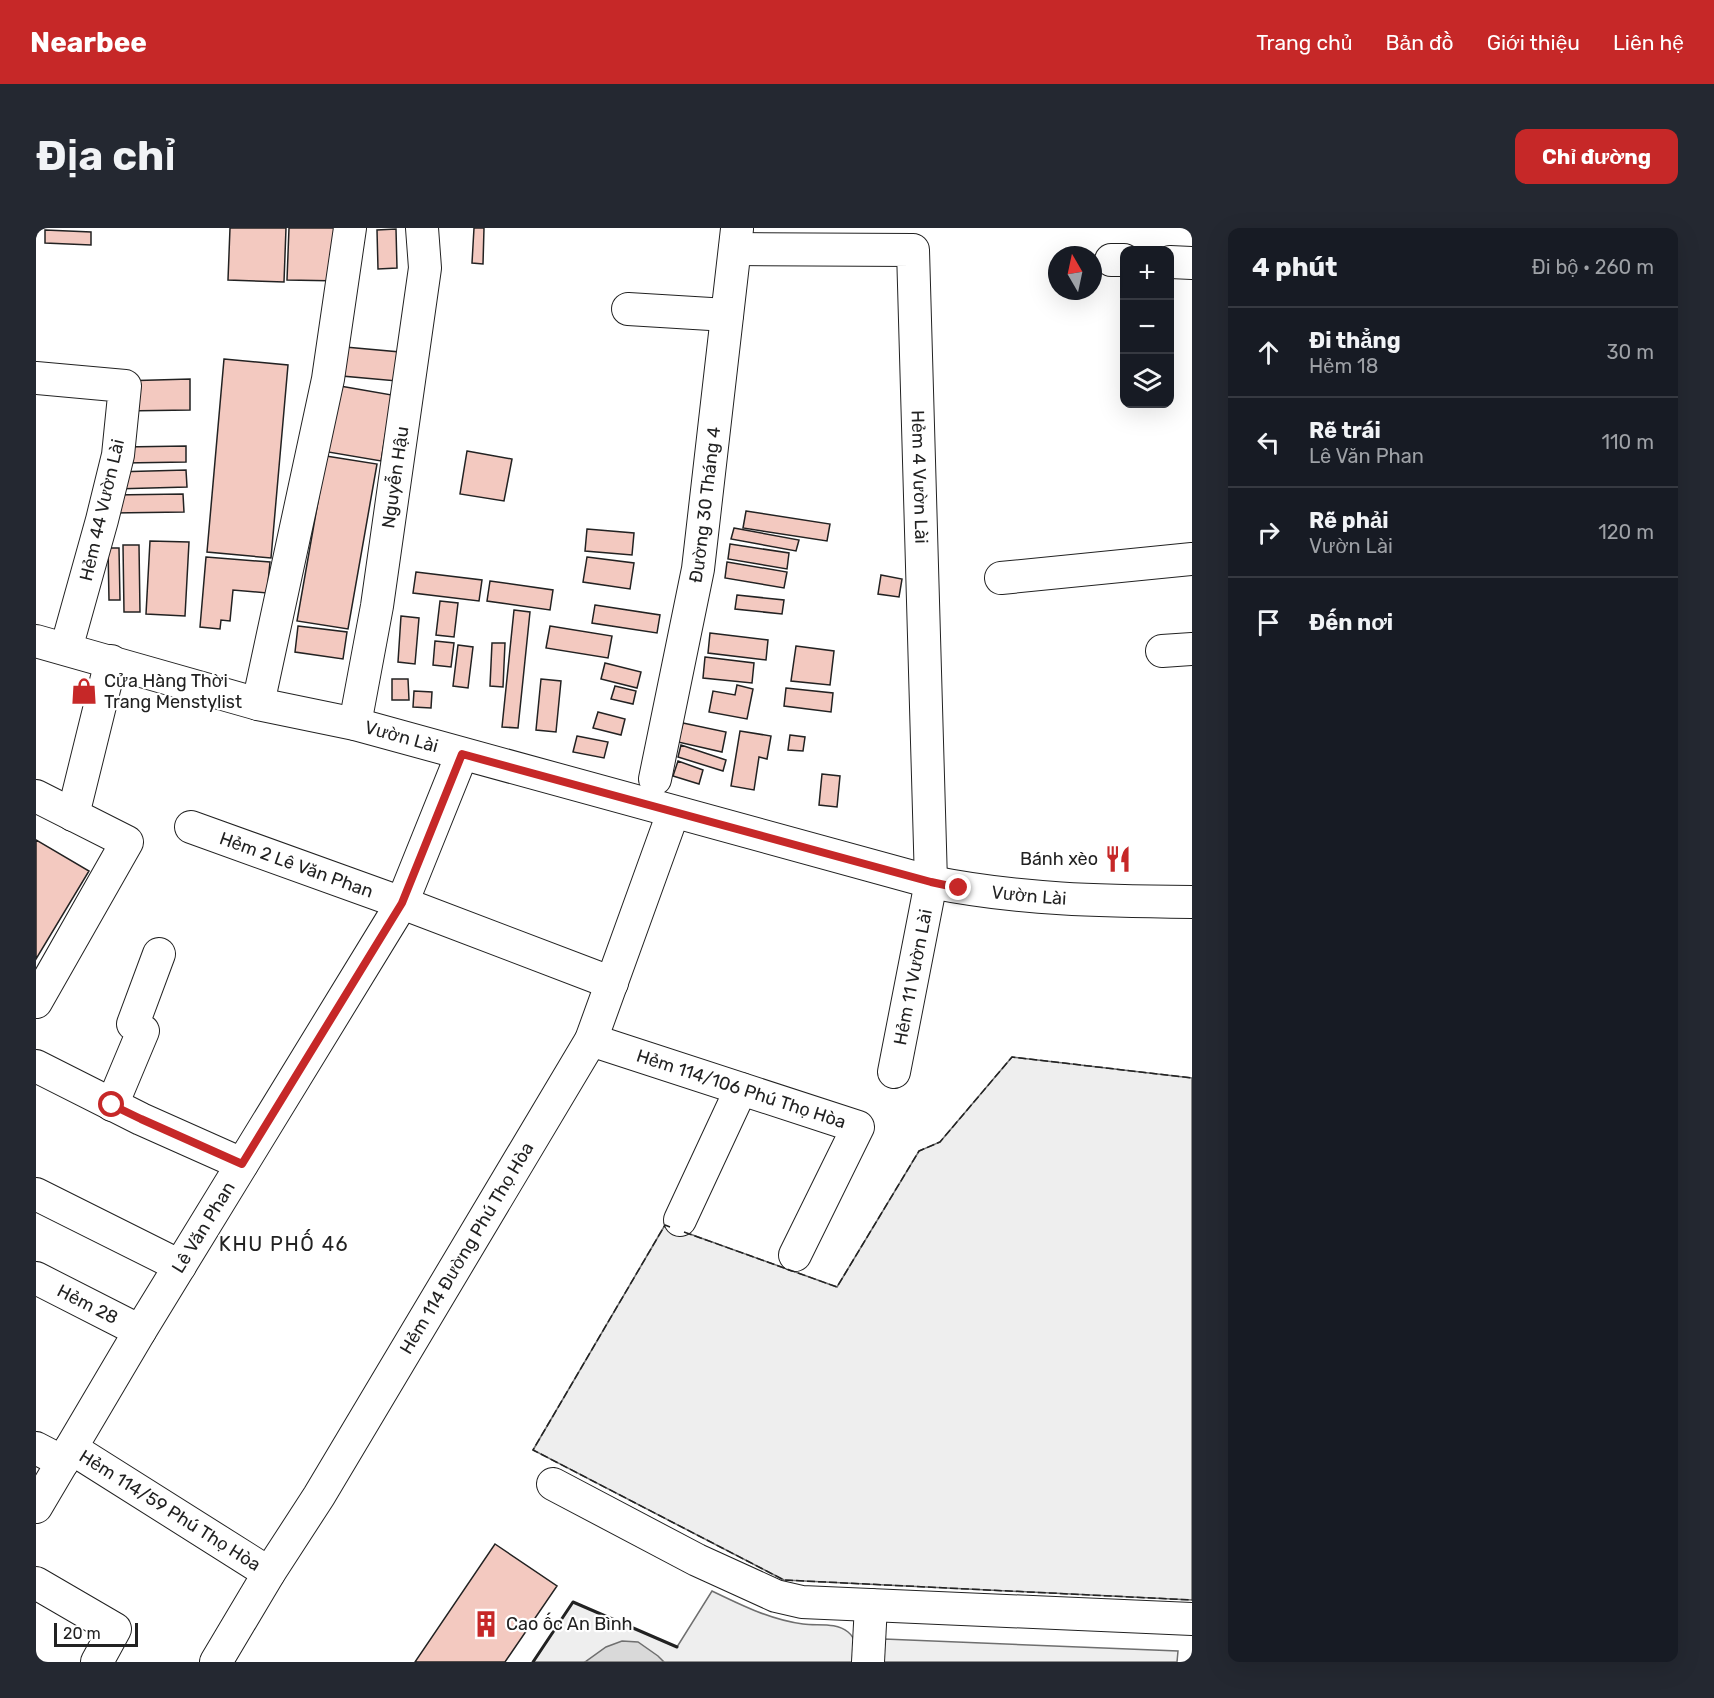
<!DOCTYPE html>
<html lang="vi">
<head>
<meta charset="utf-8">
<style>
  :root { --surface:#171b24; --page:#242831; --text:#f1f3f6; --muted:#9ea1a6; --line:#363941; --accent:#c62828 }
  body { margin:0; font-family:Rubik,sans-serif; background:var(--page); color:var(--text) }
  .controls { position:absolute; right:18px; top:18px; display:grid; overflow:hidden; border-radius:12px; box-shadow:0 6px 24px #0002 }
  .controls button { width:54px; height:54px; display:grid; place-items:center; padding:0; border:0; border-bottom:2px solid var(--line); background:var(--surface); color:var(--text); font:30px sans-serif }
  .compass { position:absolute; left:1012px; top:18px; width:54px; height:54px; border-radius:50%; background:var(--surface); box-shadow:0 6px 24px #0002; rotate:351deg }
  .scale { position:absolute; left:18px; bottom:15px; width:84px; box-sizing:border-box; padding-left:6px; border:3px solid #222; border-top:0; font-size:16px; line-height:21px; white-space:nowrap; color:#222; -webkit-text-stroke:4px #fff; paint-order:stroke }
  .stop { position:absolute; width:18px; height:18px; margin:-14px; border:4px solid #c62828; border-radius:50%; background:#fff }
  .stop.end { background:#c62828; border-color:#fff; box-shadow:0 2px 6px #0008 }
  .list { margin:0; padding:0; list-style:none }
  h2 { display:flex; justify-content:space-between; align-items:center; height:78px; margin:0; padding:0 24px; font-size:26px }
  h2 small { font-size:20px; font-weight:400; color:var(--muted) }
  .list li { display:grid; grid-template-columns:39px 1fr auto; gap:18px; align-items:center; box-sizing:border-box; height:90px; padding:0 24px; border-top:2px solid var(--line) }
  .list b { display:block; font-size:22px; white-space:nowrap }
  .list p { margin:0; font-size:20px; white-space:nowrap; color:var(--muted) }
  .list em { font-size:20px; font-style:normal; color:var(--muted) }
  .icon { flex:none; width:33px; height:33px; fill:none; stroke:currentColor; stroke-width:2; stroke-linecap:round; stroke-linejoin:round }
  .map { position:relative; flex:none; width:1156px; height:1434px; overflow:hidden; border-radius:12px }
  header { display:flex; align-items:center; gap:36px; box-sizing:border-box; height:84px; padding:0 30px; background:var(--accent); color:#fff }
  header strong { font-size:28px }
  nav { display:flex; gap:33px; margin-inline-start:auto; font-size:21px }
  .intro { display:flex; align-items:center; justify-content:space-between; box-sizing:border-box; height:144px; padding:0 36px }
  h1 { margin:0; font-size:42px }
  .button { padding:15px 27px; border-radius:12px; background:var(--accent); color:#fff; font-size:21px; font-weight:700 }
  main { display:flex; gap:36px; padding:0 36px }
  aside { flex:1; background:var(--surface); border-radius:12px; box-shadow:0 6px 24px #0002 }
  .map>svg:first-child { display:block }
</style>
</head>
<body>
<header>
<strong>Nearbee</strong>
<nav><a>Trang chủ</a><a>Bản đồ</a><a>Giới thiệu</a><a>Liên hệ</a></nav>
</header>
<div class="intro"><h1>Địa chỉ</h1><a class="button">Chỉ đường</a></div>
<main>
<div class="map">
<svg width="1156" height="1434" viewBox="0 0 1156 1434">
  <rect width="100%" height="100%" fill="#fff"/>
  <path fill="#eee" stroke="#6f6f6f" stroke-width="1.5" d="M 976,829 L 1156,850 L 1156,1372 L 748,1352 L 497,1222 L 629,997 L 801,1059 L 883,923 L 904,914 Z
    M 676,1363 C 705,1377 735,1392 767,1396 C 782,1398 800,1394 812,1404 C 822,1412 819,1423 819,1434 L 497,1434 L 537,1374 L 641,1419 Z
    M 848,1411 L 1142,1423 L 1141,1434 L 847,1434 Z"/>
  <path fill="#d9d9d9" stroke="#6f6f6f" stroke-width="1.5" d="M 586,1413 L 602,1414 L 622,1428 L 628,1434 L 549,1434 L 570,1419 Z"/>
  <path fill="#f3c9c0" stroke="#222" stroke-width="1.5" d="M 194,0 L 250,0 L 248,54 L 192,52 Z
    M 253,0 L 308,0 L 306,53 L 251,52 Z
    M 438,0 L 448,0 L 447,36 L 436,35 Z
    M 360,1 L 361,40 L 342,41 L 341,2 Z
    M 9,2 L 55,4 L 55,17 L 9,15 Z
    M 309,119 L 364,124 L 361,153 L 306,148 Z
    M 188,131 L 252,137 L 235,330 L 171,324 Z
    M 154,151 L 154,182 L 86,183 L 85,153 Z
    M 304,158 L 356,167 L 345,233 L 292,224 Z
    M 150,218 L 150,234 L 88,235 L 87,219 Z
    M 431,223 L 476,231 L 468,273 L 424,266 Z
    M 290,228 L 341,236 L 312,401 L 261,393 Z
    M 150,242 L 151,259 L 78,261 L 78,244 Z
    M 147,266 L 148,284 L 76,285 L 76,267 Z
    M 710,283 L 794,296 L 791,313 L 707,300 Z
    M 698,300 L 763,312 L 760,323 L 695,311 Z
    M 551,301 L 598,305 L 596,327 L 549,323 Z
    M 114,313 L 153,314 L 149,388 L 110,386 Z
    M 694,316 L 753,325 L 751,341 L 692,331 Z
    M 87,317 L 103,317 L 104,384 L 88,384 Z
    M 72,320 L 83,320 L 84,372 L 73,372 Z
    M 170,329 L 234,334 L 231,365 L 197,362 L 194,393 L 185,392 L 184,401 L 164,399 Z
    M 551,329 L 598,335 L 594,361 L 547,354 Z
    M 691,334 L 751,344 L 748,360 L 689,350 Z
    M 380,344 L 446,352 L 443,373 L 377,365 Z
    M 845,347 L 866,351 L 863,369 L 842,366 Z
    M 454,353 L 517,362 L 514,382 L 451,373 Z
    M 701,367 L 748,372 L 746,386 L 699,381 Z
    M 404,373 L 422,375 L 418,409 L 400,407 Z
    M 559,377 L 624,387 L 621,405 L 556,395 Z
    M 478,382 L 494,384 L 482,500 L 466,499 Z
    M 365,388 L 383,390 L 379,436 L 362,434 Z
    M 262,398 L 311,404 L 307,431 L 259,424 Z
    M 514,398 L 576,408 L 572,430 L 510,420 Z
    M 674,405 L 732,412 L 730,432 L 672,425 Z
    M 399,413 L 418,415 L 415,439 L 397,437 Z
    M 456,415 L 469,415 L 467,459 L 454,458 Z
    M 422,417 L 437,419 L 432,460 L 417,458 Z
    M 760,418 L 798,423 L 794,457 L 755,453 Z
    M 669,429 L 718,435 L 716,455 L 667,450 Z
    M 569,435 L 605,444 L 601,460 L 565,451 Z
    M 356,451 L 372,451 L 373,472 L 356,472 Z
    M 505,451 L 525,453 L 520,504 L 500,502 Z
    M 701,457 L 717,461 L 711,491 L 673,484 L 677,463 L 699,467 Z
    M 579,458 L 600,463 L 597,476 L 575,471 Z
    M 750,460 L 797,465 L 795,484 L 748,478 Z
    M 378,463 L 396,464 L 395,480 L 377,479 Z
    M 562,484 L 589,491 L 585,507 L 557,500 Z
    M 647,495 L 690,504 L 686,524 L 642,514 Z
    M 704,503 L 735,508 L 731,531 L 723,529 L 718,562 L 695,558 Z
    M 754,507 L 769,509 L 767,523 L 752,522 Z
    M 541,508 L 572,514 L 568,530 L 537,524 Z
    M 645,517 L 690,532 L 687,543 L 642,529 Z
    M 642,533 L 667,542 L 663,556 L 637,548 Z
    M 786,546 L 804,548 L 801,579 L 783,577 Z
    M 0,612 L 53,643 L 0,731 Z
    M 459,1316 L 521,1358 L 469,1434 L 379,1434 Z"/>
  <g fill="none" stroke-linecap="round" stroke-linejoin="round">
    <defs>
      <g id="minor">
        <path id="s1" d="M 699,21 L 877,22 L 895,654 L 858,844"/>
        <path d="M 1075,32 L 1088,32"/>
        <path d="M 1134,34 L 1156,35"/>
        <path d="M 592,81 L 691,87"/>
        <path d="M 0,150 L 89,158 L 82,227 L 66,292 L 30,421"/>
        <path d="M 965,350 L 1156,331"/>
        <path id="s2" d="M 0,413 L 222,476 L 319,496 L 895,654 C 984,672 1066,673 1156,674"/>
        <path d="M 1126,423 L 1156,421"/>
        <path d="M 222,476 L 292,151 L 314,0"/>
        <path id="s3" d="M 319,496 L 341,378 L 389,40 L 386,0"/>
        <path id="s4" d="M 619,551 L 662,341 L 701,1"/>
        <path d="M 0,568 L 91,614 L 0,774"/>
        <path d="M 37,587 L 75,433"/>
        <path id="s5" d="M 155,599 L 366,675 L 576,755"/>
        <path id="s6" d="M 555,812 L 822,899 L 759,1027"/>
        <path d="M 0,838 L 105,891 L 206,936"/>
        <path d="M 76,877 L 107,803 L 97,796 L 123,726"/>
        <path d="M 0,966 L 144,1038"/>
        <path d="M 644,992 L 705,861"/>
        <path id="s7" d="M 0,1050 L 104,1103"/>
        <path d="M 0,1220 L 27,1234"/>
        <path id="s8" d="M 35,1220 L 233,1345"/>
        <path d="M 517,1256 L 661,1332 L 740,1368 L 766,1374 L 1156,1391"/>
        <path id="s9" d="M 0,1279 L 104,1103 L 366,675 L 426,526"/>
        <path d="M 0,1355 L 79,1401 L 61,1434"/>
        <path id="s10" d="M 180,1434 L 233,1345 L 283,1268 L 555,812 L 637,585"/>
        <path d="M 832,1434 L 835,1377"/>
      </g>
    </defs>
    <use href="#minor" stroke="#222" stroke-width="34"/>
    <use href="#minor" stroke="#fff" stroke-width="32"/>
    <path stroke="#222" stroke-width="1.5" stroke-dasharray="8 3" stroke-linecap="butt" d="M 634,999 L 629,997 L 497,1222 L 748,1352 L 1156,1372
      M 648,1004 L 801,1059 L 883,923 L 904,914 L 976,829 L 1156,850"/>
    <path stroke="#222" stroke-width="3" d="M 497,1434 L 537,1374 L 641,1419"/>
  </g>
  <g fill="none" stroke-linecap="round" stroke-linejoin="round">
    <path stroke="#c62828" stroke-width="8" d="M 76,877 L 105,891 L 206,936 L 366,675 L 426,526 L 895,654 L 923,660"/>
  </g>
  <defs>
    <symbol id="shop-bare" viewBox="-9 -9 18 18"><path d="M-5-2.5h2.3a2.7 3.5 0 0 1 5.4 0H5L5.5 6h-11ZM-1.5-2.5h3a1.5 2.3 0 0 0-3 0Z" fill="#c62828" stroke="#fff" stroke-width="2.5" paint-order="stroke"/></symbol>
    <symbol id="restaurant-bare" viewBox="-9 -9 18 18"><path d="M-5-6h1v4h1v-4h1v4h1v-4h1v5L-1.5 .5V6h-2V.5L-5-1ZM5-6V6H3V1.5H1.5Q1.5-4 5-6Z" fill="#c62828" stroke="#fff" stroke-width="2.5" paint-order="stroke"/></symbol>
    <symbol id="building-bare" viewBox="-9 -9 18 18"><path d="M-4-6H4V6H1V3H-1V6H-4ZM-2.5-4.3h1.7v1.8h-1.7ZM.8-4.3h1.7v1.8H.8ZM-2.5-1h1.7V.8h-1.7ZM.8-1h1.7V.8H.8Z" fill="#c62828" stroke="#fff" stroke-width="2.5" paint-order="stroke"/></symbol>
  </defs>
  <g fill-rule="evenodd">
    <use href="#shop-bare" x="29" y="444" width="38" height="38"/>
    <use href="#restaurant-bare" x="1063" y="612" width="38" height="38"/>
    <use href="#building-bare" x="431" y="1377" width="38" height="38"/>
  </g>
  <g text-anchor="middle" stroke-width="4.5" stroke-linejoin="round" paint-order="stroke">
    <g font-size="18" fill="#222" stroke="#fff">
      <text dy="6" stroke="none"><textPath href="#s3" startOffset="250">Nguyễn Hậu</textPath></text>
      <text dy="6" stroke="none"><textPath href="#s1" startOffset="405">Hẻm 4 Vườn Lài</textPath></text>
      <text dy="6" stroke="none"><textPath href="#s4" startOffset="279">Đường 30 Tháng 4</textPath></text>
      <text transform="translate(66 282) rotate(-77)" y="6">Hẻm 44 Vườn Lài</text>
      <text dy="6" stroke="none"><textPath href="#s2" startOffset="378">Vườn Lài</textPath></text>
      <text dy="6" stroke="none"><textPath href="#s5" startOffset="112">Hẻm 2 Lê Văn Phan</textPath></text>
      <text dy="6" stroke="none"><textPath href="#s2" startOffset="1026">Vườn Lài</textPath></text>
      <text transform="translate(877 749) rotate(-79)" y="6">Hẻm 11 Vườn Lài</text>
      <text dy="6" stroke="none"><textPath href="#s6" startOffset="158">Hẻm 114/106 Phú Thọ Hòa</textPath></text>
      <text dy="6" stroke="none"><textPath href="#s9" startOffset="326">Lê Văn Phan</textPath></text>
      <text dy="6" stroke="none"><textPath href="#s10" startOffset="484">Hẻm 114 Đường Phú Thọ Hòa</textPath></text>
      <text dy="6" stroke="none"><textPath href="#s7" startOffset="58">Hẻm 28</textPath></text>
      <text dy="6" stroke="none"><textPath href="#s8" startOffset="117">Hẻm 114/59 Phú Thọ Hòa</textPath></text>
    </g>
    <g font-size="18" fill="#222" stroke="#fff" text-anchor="start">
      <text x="68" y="459">Cửa Hàng Thời<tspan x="68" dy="21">Trang Menstylist</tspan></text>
      <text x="1062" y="637" text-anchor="end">Bánh xèo</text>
      <text x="470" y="1402">Cao ốc An Bình</text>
    </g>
    <g font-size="20" letter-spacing="1.5" fill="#222" stroke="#fff">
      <text x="248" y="1023">KHU PHỐ 46</text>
    </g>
  </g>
</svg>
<div class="controls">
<button>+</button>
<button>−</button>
<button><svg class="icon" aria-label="layers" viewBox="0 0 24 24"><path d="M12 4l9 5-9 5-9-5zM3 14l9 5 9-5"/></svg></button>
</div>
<svg class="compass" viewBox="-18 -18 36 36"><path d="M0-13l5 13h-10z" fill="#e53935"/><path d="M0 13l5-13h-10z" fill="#9ea1a6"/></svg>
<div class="scale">20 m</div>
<div class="stop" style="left:76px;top:877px"></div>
<div class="stop end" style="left:923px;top:660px"></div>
</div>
<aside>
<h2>4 phút<small>Đi bộ · 260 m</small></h2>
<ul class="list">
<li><svg class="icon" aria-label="ahead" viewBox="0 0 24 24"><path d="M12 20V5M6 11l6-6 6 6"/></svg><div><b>Đi thẳng</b><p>Hẻm 18</p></div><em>30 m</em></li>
<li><svg class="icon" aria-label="left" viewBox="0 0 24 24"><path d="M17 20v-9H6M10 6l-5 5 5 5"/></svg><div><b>Rẽ trái</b><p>Lê Văn Phan</p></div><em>110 m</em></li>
<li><svg class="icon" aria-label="right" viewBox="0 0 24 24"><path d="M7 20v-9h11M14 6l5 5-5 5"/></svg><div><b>Rẽ phải</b><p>Vườn Lài</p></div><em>120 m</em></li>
<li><svg class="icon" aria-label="arrive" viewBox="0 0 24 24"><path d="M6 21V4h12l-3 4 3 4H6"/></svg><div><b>Đến nơi</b></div></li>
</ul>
</aside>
</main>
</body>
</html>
